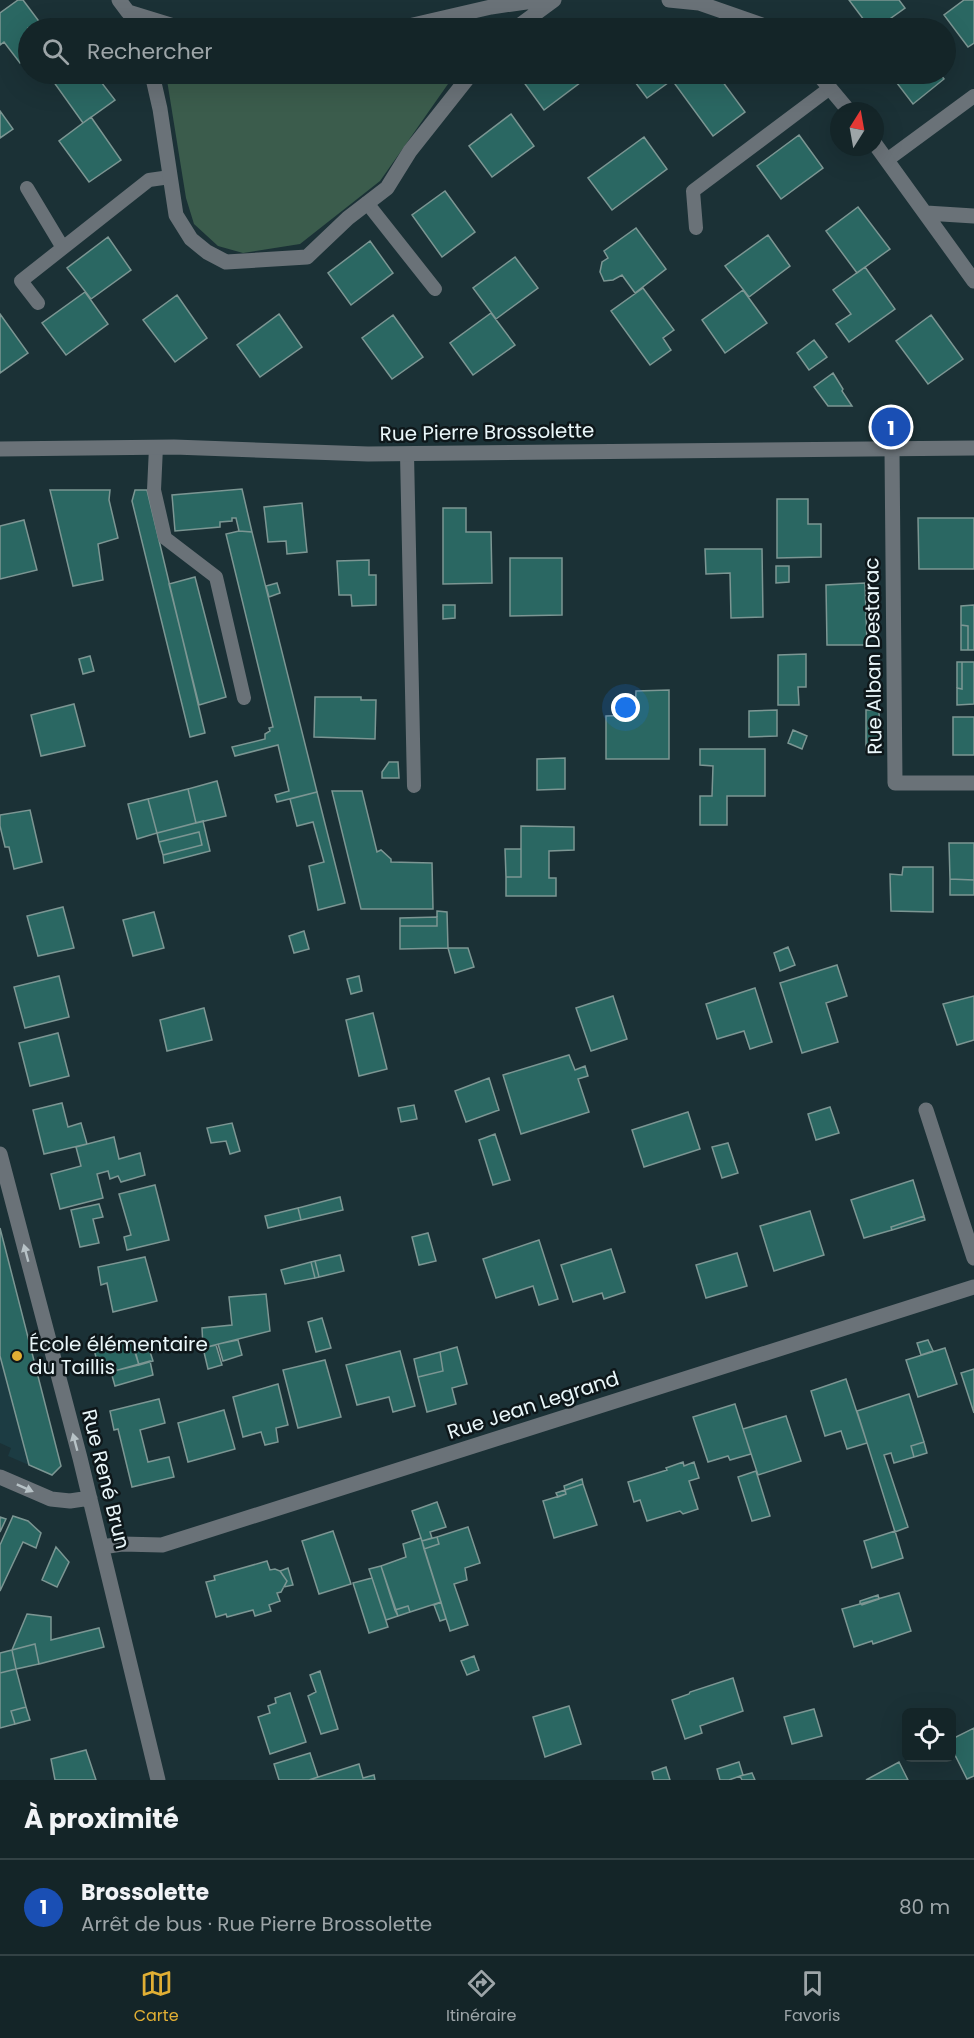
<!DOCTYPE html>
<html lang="fr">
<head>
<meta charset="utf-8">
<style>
  :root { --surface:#142528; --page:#213134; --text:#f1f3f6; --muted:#9da5a8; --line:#334245; --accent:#e1af34 }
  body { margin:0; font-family:Poppins,sans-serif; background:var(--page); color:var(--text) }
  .controls { position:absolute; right:18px; bottom:18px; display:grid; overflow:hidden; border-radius:9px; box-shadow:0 6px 24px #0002 }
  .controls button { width:54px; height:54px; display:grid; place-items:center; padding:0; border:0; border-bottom:2px solid var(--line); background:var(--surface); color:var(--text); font:30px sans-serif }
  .compass { position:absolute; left:830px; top:102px; width:54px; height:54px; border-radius:50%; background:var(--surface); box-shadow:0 6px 24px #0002; rotate:11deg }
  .you { position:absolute; left:626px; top:708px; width:21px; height:21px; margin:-15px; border:4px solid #fff; border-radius:50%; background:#1a73e8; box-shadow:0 0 0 9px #1a73e833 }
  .badge { display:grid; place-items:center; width:39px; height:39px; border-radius:50%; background:var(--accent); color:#fff; font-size:20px; font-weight:700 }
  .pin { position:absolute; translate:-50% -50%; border:3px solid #fff; box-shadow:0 2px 6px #0006 }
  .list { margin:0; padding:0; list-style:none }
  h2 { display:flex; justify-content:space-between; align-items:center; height:78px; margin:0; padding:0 24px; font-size:26px }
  h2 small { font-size:20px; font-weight:400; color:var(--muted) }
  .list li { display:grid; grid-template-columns:39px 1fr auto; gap:18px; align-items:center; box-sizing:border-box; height:96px; padding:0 24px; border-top:2px solid var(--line) }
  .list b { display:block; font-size:22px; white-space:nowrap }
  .list p { margin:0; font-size:20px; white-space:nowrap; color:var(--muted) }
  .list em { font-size:20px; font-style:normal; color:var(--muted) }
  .icon { flex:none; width:33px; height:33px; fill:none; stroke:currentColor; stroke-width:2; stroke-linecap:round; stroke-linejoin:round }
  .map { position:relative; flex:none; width:974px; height:1780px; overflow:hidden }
  .search { position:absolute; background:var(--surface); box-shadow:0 6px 24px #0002; left:18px; right:18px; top:18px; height:66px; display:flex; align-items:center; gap:15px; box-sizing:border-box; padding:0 21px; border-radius:33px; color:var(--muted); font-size:22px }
  .sheet { height:174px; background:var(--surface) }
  nav { display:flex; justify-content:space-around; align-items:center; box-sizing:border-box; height:84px; border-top:2px solid var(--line); background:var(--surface); font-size:16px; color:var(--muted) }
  nav a { display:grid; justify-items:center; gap:3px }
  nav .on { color:var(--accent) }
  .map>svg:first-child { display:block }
</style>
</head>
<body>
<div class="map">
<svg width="974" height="1780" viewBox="0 0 974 1780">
  <rect width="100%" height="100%" fill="#1b3136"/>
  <path fill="#1c3c43" d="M 0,1228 L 61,1466 L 52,1475 L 8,1456 L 11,1448 L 0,1443 Z"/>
  <path fill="#3b5c4c" d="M 494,18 L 487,28 L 443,28 L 481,19 Z
    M 166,74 L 455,74 L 380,181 L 300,244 L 243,253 L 218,246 L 194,224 L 186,198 Z"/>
  <path fill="#2a6762" stroke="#7c9693" stroke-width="1.5" d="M 18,0 L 23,0 L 44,28 L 28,28 L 28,57 L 20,63 L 4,42 L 0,45 L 0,13 Z
    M 849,0 L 899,0 L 905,8 L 877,28 L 870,28 Z
    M 964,0 L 974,0 L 974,43 L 968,47 L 944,15 Z
    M 62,74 L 95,74 L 115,100 L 83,123 L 53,81 Z
    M 525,74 L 581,74 L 585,79 L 544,110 L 520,77 Z
    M 629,74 L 678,74 L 679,75 L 647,98 Z
    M 680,74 L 717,74 L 745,112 L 713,136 L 672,80 Z
    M 890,74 L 940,74 L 944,79 L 913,104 Z
    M 0,111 L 13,129 L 0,138 Z
    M 511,114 L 534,146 L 492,177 L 469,146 Z
    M 91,117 L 121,160 L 89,182 L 59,141 Z
    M 799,135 L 823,168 L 781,199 L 757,166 Z
    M 644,137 L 667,169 L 612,210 L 588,178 Z
    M 445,191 L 475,232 L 442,257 L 412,215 Z
    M 858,207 L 890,249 L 857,273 L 826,231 Z
    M 636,228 L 666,269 L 635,293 L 622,275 L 613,280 L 604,281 L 600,272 L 602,262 L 608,258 L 604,251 Z
    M 768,235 L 790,266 L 749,297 L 725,266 Z
    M 108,237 L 131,270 L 91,299 L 67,268 Z
    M 370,241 L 393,273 L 351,305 L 328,273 Z
    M 515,257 L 538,288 L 496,319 L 473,288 Z
    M 865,267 L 895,309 L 849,342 L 836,324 L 851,314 L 833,290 Z
    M 643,288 L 674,330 L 663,338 L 671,350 L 650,365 L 611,311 Z
    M 743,290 L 767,323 L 725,353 L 702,320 Z
    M 85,292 L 108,324 L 66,355 L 42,323 Z
    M 177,295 L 207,338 L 175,362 L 143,320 Z
    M 491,313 L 515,345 L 473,375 L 450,343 Z
    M 0,314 L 28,353 L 0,373 Z
    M 279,314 L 302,347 L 260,377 L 237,345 Z
    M 393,315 L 423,357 L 392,379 L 362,338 Z
    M 931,315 L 963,359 L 928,384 L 896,341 Z
    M 814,340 L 827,357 L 809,370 L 797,353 Z
    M 833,373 L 843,389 L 842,391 L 852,406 L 828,406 L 814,387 Z
    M 242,489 L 252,532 L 239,531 L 236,518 L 232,518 L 232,521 L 220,522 L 220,527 L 175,531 L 172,495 Z
    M 50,490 L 110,490 L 109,500 L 118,538 L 98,544 L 103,580 L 73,586 Z
    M 135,490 L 147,490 L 205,733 L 190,737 L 132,501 Z
    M 777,499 L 808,499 L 808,524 L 821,524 L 821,557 L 777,558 Z
    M 302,503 L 307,552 L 287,554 L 286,541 L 268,542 L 264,507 Z
    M 443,508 L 466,508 L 466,532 L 491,532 L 492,583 L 443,584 Z
    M 918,518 L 974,518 L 974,569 L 919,569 Z
    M 24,520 L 37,570 L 0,579 L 0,526 Z
    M 239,531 L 252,532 L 317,792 L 277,802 L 275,795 L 289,791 L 278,745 L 235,756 L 232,747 L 265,739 L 265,734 L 270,731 L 269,728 L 273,727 L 226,534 Z
    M 705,549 L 762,549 L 763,617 L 731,618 L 730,573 L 706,574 Z
    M 510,558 L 562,558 L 562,615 L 510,616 Z
    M 369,560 L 369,575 L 376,575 L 376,605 L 352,606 L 351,595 L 339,595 L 337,561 Z
    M 776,566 L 789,566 L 789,582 L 776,583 Z
    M 195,577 L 226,697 L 199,705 L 169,584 Z
    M 277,583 L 280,593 L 269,597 L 266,586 Z
    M 865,583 L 867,645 L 827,645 L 826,585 Z
    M 443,605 L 455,605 L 455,618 L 443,619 Z
    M 974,605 L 974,650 L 968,650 L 968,626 L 961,625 L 961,606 Z
    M 961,625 L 968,626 L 968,650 L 961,650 Z
    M 806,654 L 806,687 L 798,687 L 799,705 L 778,705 L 778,655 Z
    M 90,656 L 94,671 L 83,674 L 79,659 Z
    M 957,662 L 962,662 L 962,689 L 957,688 Z
    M 962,662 L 974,662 L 974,704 L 957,705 L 957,688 L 962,689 Z
    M 669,690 L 669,759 L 606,759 L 606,716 L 635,715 L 636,691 Z
    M 315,697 L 361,697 L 361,700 L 376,700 L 375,739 L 314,737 Z
    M 74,704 L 85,746 L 41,756 L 31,715 Z
    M 777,710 L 777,736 L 749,737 L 749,711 Z
    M 866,710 L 879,710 L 880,750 L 866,750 Z
    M 953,717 L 974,717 L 974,755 L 953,755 Z
    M 793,730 L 807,736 L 802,749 L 788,743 Z
    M 700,749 L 765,749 L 765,796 L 727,796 L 727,825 L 700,825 L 700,796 L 712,796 L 713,766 L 700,765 Z
    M 565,758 L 565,789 L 537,790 L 537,759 Z
    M 389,762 L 398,762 L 399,778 L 382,778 L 382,772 Z
    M 217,781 L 226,816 L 196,823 L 188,789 Z
    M 188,789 L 196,823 L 157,833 L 148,799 Z
    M 332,791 L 362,791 L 377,852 L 381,850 L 391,859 L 391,862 L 432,863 L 433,909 L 361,909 Z
    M 317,792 L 345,903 L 318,910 L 309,866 L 324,862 L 313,822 L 297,826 L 290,799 Z
    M 148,799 L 157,833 L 137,839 L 128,804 Z
    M 30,810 L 42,862 L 14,869 L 9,847 L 5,847 L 0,826 L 0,815 Z
    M 203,821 L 210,851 L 164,863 L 163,855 L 202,845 L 199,832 L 159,842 L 157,833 Z
    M 521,826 L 574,827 L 574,850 L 549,851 L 549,878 L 556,878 L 556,896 L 506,896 L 506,877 L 521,877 Z
    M 199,832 L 202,845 L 163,855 L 159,842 Z
    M 949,843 L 974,843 L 974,880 L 950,879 Z
    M 505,849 L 521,849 L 521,877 L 506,877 Z
    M 903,867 L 933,867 L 933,912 L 891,911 L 890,874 L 902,875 Z
    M 950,879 L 974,880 L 974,895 L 950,895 Z
    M 63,907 L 74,948 L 38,956 L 27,916 Z
    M 437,911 L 447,912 L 448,948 L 400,949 L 400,926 L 437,926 Z
    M 154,912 L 164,948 L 133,956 L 123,920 Z
    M 437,917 L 437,926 L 400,926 L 400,918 Z
    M 304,931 L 309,949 L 294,953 L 289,936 Z
    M 788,947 L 795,965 L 780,971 L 774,953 Z
    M 448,948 L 468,948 L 474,967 L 455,973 Z
    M 837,965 L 847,996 L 826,1003 L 838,1042 L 802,1053 L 780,983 Z
    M 59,976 L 69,1017 L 25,1028 L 14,987 Z
    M 359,976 L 362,991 L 351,994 L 347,979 Z
    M 755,988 L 772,1042 L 750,1049 L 744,1031 L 717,1039 L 706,1004 Z
    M 613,996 L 627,1039 L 591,1051 L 576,1008 Z
    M 974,996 L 974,1040 L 957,1045 L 943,1004 Z
    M 204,1008 L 212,1040 L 167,1051 L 160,1020 Z
    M 373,1013 L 387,1069 L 359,1076 L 346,1020 Z
    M 58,1033 L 69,1076 L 30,1086 L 19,1043 Z
    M 569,1055 L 575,1070 L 585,1066 L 588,1076 L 578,1079 L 589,1112 L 521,1134 L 503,1075 Z
    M 489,1078 L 499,1110 L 466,1122 L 455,1091 Z
    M 62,1103 L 68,1127 L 81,1123 L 87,1144 L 44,1154 L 33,1110 Z
    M 414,1105 L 417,1119 L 401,1122 L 398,1108 Z
    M 830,1107 L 839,1133 L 816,1140 L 808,1114 Z
    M 688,1112 L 700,1149 L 644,1167 L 632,1130 Z
    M 232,1123 L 240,1151 L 230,1154 L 226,1141 L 211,1143 L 207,1128 Z
    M 495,1134 L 510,1180 L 493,1185 L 479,1140 Z
    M 114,1137 L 119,1159 L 140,1153 L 145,1175 L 121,1182 L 118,1176 L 110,1179 L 108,1171 L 97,1174 L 103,1198 L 60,1209 L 51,1174 L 81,1166 L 76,1147 Z
    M 728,1143 L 738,1173 L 722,1178 L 712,1147 Z
    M 913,1180 L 924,1216 L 891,1227 L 892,1230 L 864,1238 L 851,1200 Z
    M 155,1185 L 169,1240 L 127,1250 L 124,1237 L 131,1235 L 119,1194 Z
    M 340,1197 L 343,1210 L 301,1220 L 298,1208 Z
    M 99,1204 L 103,1217 L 93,1219 L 99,1243 L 80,1247 L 71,1210 Z
    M 298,1208 L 301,1220 L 268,1228 L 265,1216 Z
    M 810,1211 L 824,1255 L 774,1271 L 760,1226 Z
    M 924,1216 L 925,1220 L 892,1230 L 891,1227 Z
    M 0,1228 L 61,1466 L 52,1475 L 29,1465 L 0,1356 Z
    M 428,1233 L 436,1261 L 419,1265 L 412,1237 Z
    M 539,1240 L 558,1299 L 539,1305 L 533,1286 L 496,1298 L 483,1259 Z
    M 611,1249 L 625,1292 L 604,1299 L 602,1293 L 573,1302 L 561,1265 Z
    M 737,1253 L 747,1286 L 706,1298 L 696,1265 Z
    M 340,1255 L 344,1271 L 319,1277 L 315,1261 Z
    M 145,1257 L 157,1301 L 113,1312 L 107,1283 L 101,1285 L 98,1267 Z
    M 315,1261 L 319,1277 L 315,1278 L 311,1262 Z
    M 311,1262 L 315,1278 L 285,1284 L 281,1270 Z
    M 266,1294 L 270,1331 L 203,1348 L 202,1328 L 232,1325 L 229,1297 Z
    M 322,1318 L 331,1348 L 316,1352 L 308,1322 Z
    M 146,1339 L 153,1361 L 139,1365 L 132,1343 Z
    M 132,1340 L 139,1365 L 101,1374 L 94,1350 Z
    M 238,1340 L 242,1355 L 223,1361 L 218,1344 Z
    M 928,1340 L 933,1351 L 921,1355 L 917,1343 Z
    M 216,1345 L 222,1365 L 208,1369 L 203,1348 Z
    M 457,1347 L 467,1384 L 452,1388 L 456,1404 L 427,1412 L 418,1377 L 443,1371 L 440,1352 Z
    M 945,1348 L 957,1384 L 918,1397 L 906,1360 Z
    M 400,1351 L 415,1406 L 393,1412 L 389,1397 L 357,1405 L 346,1365 Z
    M 440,1352 L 443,1371 L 418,1377 L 414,1359 Z
    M 325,1360 L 341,1417 L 298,1428 L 283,1370 Z
    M 150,1361 L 153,1375 L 115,1386 L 111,1372 Z
    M 974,1369 L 974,1413 L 961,1373 Z
    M 846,1379 L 867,1443 L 847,1449 L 841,1431 L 825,1436 L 811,1391 Z
    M 278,1384 L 288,1425 L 276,1428 L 278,1442 L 265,1445 L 261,1432 L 243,1437 L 233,1397 Z
    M 909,1394 L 924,1442 L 911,1446 L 914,1457 L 894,1463 L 891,1453 L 884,1455 L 908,1527 L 895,1532 L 857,1411 Z
    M 159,1399 L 165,1423 L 140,1430 L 148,1462 L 169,1457 L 174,1477 L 132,1487 L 118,1429 L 114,1430 L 110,1411 Z
    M 735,1404 L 751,1454 L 730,1460 L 728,1456 L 708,1462 L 693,1417 Z
    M 224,1410 L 235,1449 L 188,1462 L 178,1423 Z
    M 786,1416 L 801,1461 L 758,1475 L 743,1429 Z
    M 924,1442 L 927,1453 L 914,1457 L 911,1446 Z
    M 683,1462 L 684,1466 L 694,1462 L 699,1478 L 689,1481 L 698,1509 L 683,1514 L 680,1511 L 647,1521 L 640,1500 L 634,1502 L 628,1482 L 667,1470 L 666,1468 Z
    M 756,1471 L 770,1516 L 752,1521 L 738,1477 Z
    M 582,1479 L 583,1484 L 565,1490 L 564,1486 Z
    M 583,1484 L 597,1525 L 554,1538 L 543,1501 L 566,1494 L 565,1490 Z
    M 565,1490 L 566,1494 L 558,1497 L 556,1493 Z
    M 437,1502 L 446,1527 L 430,1532 L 432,1538 L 422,1541 L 412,1511 Z
    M 13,1516 L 28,1521 L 41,1533 L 36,1548 L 23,1542 L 0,1591 L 0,1545 Z
    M 0,1517 L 6,1519 L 0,1532 Z
    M 468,1527 L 480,1563 L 465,1568 L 467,1580 L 454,1584 L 468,1625 L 450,1631 L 424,1549 L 439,1544 L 437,1537 Z
    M 333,1531 L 351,1584 L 319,1594 L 302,1541 Z
    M 895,1531 L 903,1558 L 872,1568 L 864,1541 Z
    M 437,1537 L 439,1544 L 424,1549 L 422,1541 Z
    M 421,1538 L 441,1602 L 410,1612 L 408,1606 L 395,1610 L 381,1566 L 406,1557 L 403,1544 Z
    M 56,1547 L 69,1562 L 57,1587 L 42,1580 Z
    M 267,1561 L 270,1570 L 275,1569 L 280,1571 L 287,1581 L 281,1592 L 277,1593 L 280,1601 L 269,1605 L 271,1611 L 255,1616 L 253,1610 L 227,1617 L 226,1614 L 216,1617 L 206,1582 L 215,1580 L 214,1576 Z
    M 381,1566 L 398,1616 L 386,1620 L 369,1569 Z
    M 288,1568 L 293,1585 L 284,1587 L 287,1581 L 280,1571 Z
    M 372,1578 L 388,1627 L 369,1633 L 353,1583 Z
    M 899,1593 L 911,1631 L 873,1644 L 872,1641 L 854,1647 L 842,1609 Z
    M 878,1595 L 879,1599 L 862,1605 L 860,1603 L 860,1601 Z
    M 441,1602 L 446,1619 L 440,1621 L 434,1605 Z
    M 408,1606 L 410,1612 L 398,1616 L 395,1610 Z
    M 27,1614 L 51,1617 L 51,1640 L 99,1628 L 104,1647 L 39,1664 L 35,1644 L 12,1650 Z
    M 35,1644 L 39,1664 L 16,1669 L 12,1650 Z
    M 12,1650 L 16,1669 L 0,1673 L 0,1653 Z
    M 474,1656 L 479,1670 L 467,1675 L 461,1661 Z
    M 16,1669 L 26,1707 L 11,1711 L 15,1724 L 0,1728 L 0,1673 Z
    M 320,1671 L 338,1729 L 321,1734 L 308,1696 L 316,1692 L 310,1675 Z
    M 733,1678 L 743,1711 L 700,1726 L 702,1733 L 685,1739 L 672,1700 L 689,1694 L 690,1692 Z
    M 290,1693 L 306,1742 L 270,1754 L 258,1717 L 270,1713 L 268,1706 L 276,1703 L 275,1698 Z
    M 569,1706 L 581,1744 L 545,1757 L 533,1717 Z
    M 26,1707 L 30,1720 L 15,1724 L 11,1711 Z
    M 814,1709 L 822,1736 L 792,1744 L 784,1717 Z
    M 974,1728 L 974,1776 L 967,1779 L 952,1749 L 952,1739 Z
    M 86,1750 L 96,1780 L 55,1780 L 51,1759 Z
    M 310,1753 L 318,1777 L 309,1780 L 279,1780 L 274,1764 Z
    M 739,1762 L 743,1775 L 729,1780 L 720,1780 L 717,1769 Z
    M 899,1762 L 908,1780 L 866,1780 Z
    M 359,1764 L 363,1778 L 374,1775 L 375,1780 L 309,1780 Z
    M 666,1767 L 670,1780 L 654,1780 L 652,1772 Z
    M 752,1773 L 755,1780 L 742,1780 L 740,1776 Z"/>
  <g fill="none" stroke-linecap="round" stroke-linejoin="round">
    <path stroke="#6a7278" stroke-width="14" d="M 887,160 L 974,96
      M 27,188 L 63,248
      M 367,203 L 435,289
      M 696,228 L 693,191 L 830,88
      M 38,303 L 21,281 L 149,180 L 170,177
      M 156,447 L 154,490 L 165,538 L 216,577 L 244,698
      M 407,454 L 414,786"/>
    <path stroke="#6a7278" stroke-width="15" d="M 119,0 L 128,12 L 180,28
      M 669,0 L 699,3 L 762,25 L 767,28
      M 400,28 L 491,7 L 540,0
      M 516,28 L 554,0
      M 152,74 L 160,109 L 176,215 L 191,239 L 207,252 L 226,262 L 307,257 L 348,218 L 387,188 L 410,151 L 471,74
      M 818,74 L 849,111
      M 875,144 L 974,281
      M 926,213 L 974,216
      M 892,450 L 895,783 L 974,783
      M 926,1110 L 974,1258
      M 0,1154 L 80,1458 L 158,1780
      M 0,1477 L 51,1499 L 70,1501 L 90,1498
      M 102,1547 L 122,1544 L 162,1545 L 974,1287"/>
    <path stroke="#6a7278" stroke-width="15" d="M 0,449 L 174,447 L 368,454 L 974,448"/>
  </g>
  <defs><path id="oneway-solid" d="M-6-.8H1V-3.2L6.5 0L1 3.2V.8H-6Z" transform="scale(1.5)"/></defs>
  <g fill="#b7c2c6">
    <use href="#oneway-solid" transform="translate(26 1253) rotate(-105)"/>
    <use href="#oneway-solid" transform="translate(75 1442) rotate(-105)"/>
    <use href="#oneway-solid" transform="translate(25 1488) rotate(24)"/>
  </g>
  <circle fill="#e1af34" stroke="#0e171a" stroke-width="2" cx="17" cy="1356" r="6"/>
  <g text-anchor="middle" stroke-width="5" stroke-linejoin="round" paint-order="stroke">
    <g font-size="20" fill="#eaf7fa" stroke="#0e171a">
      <text transform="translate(487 432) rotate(-1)" y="7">Rue Pierre Brossolette</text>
      <text transform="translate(873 656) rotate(-91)" y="7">Rue Alban Destarac</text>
      <text transform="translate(533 1405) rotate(-18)" y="7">Rue Jean Legrand</text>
      <text transform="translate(106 1479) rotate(76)" y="7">Rue René Brun</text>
    </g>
    <g font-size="20" fill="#eaf7fa" stroke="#0e171a" text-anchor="start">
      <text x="29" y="1351">École élémentaire<tspan x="29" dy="23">du Taillis</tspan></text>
    </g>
  </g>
</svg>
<div class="controls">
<button><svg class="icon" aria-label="locate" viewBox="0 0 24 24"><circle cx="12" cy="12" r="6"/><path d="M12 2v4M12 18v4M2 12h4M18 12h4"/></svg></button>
</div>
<svg class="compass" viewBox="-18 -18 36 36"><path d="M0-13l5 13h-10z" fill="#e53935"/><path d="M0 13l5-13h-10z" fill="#9da5a8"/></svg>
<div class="you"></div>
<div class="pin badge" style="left:891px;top:427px;background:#1a4fb4">1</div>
<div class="search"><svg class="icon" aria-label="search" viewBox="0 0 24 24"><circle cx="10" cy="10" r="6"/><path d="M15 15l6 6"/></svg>Rechercher</div>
</div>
<section class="sheet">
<h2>À proximité<small></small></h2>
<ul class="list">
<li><span class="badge" style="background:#1a4fb4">1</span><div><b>Brossolette</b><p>Arrêt de bus · Rue Pierre Brossolette</p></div><em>80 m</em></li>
</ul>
</section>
<nav>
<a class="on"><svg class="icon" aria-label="map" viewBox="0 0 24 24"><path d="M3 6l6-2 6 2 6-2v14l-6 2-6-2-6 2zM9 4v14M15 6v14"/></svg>Carte</a>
<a><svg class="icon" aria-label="directions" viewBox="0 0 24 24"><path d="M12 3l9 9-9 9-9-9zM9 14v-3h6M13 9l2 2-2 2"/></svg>Itinéraire</a>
<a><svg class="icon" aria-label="saved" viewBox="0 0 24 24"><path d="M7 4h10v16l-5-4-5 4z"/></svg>Favoris</a>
</nav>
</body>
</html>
